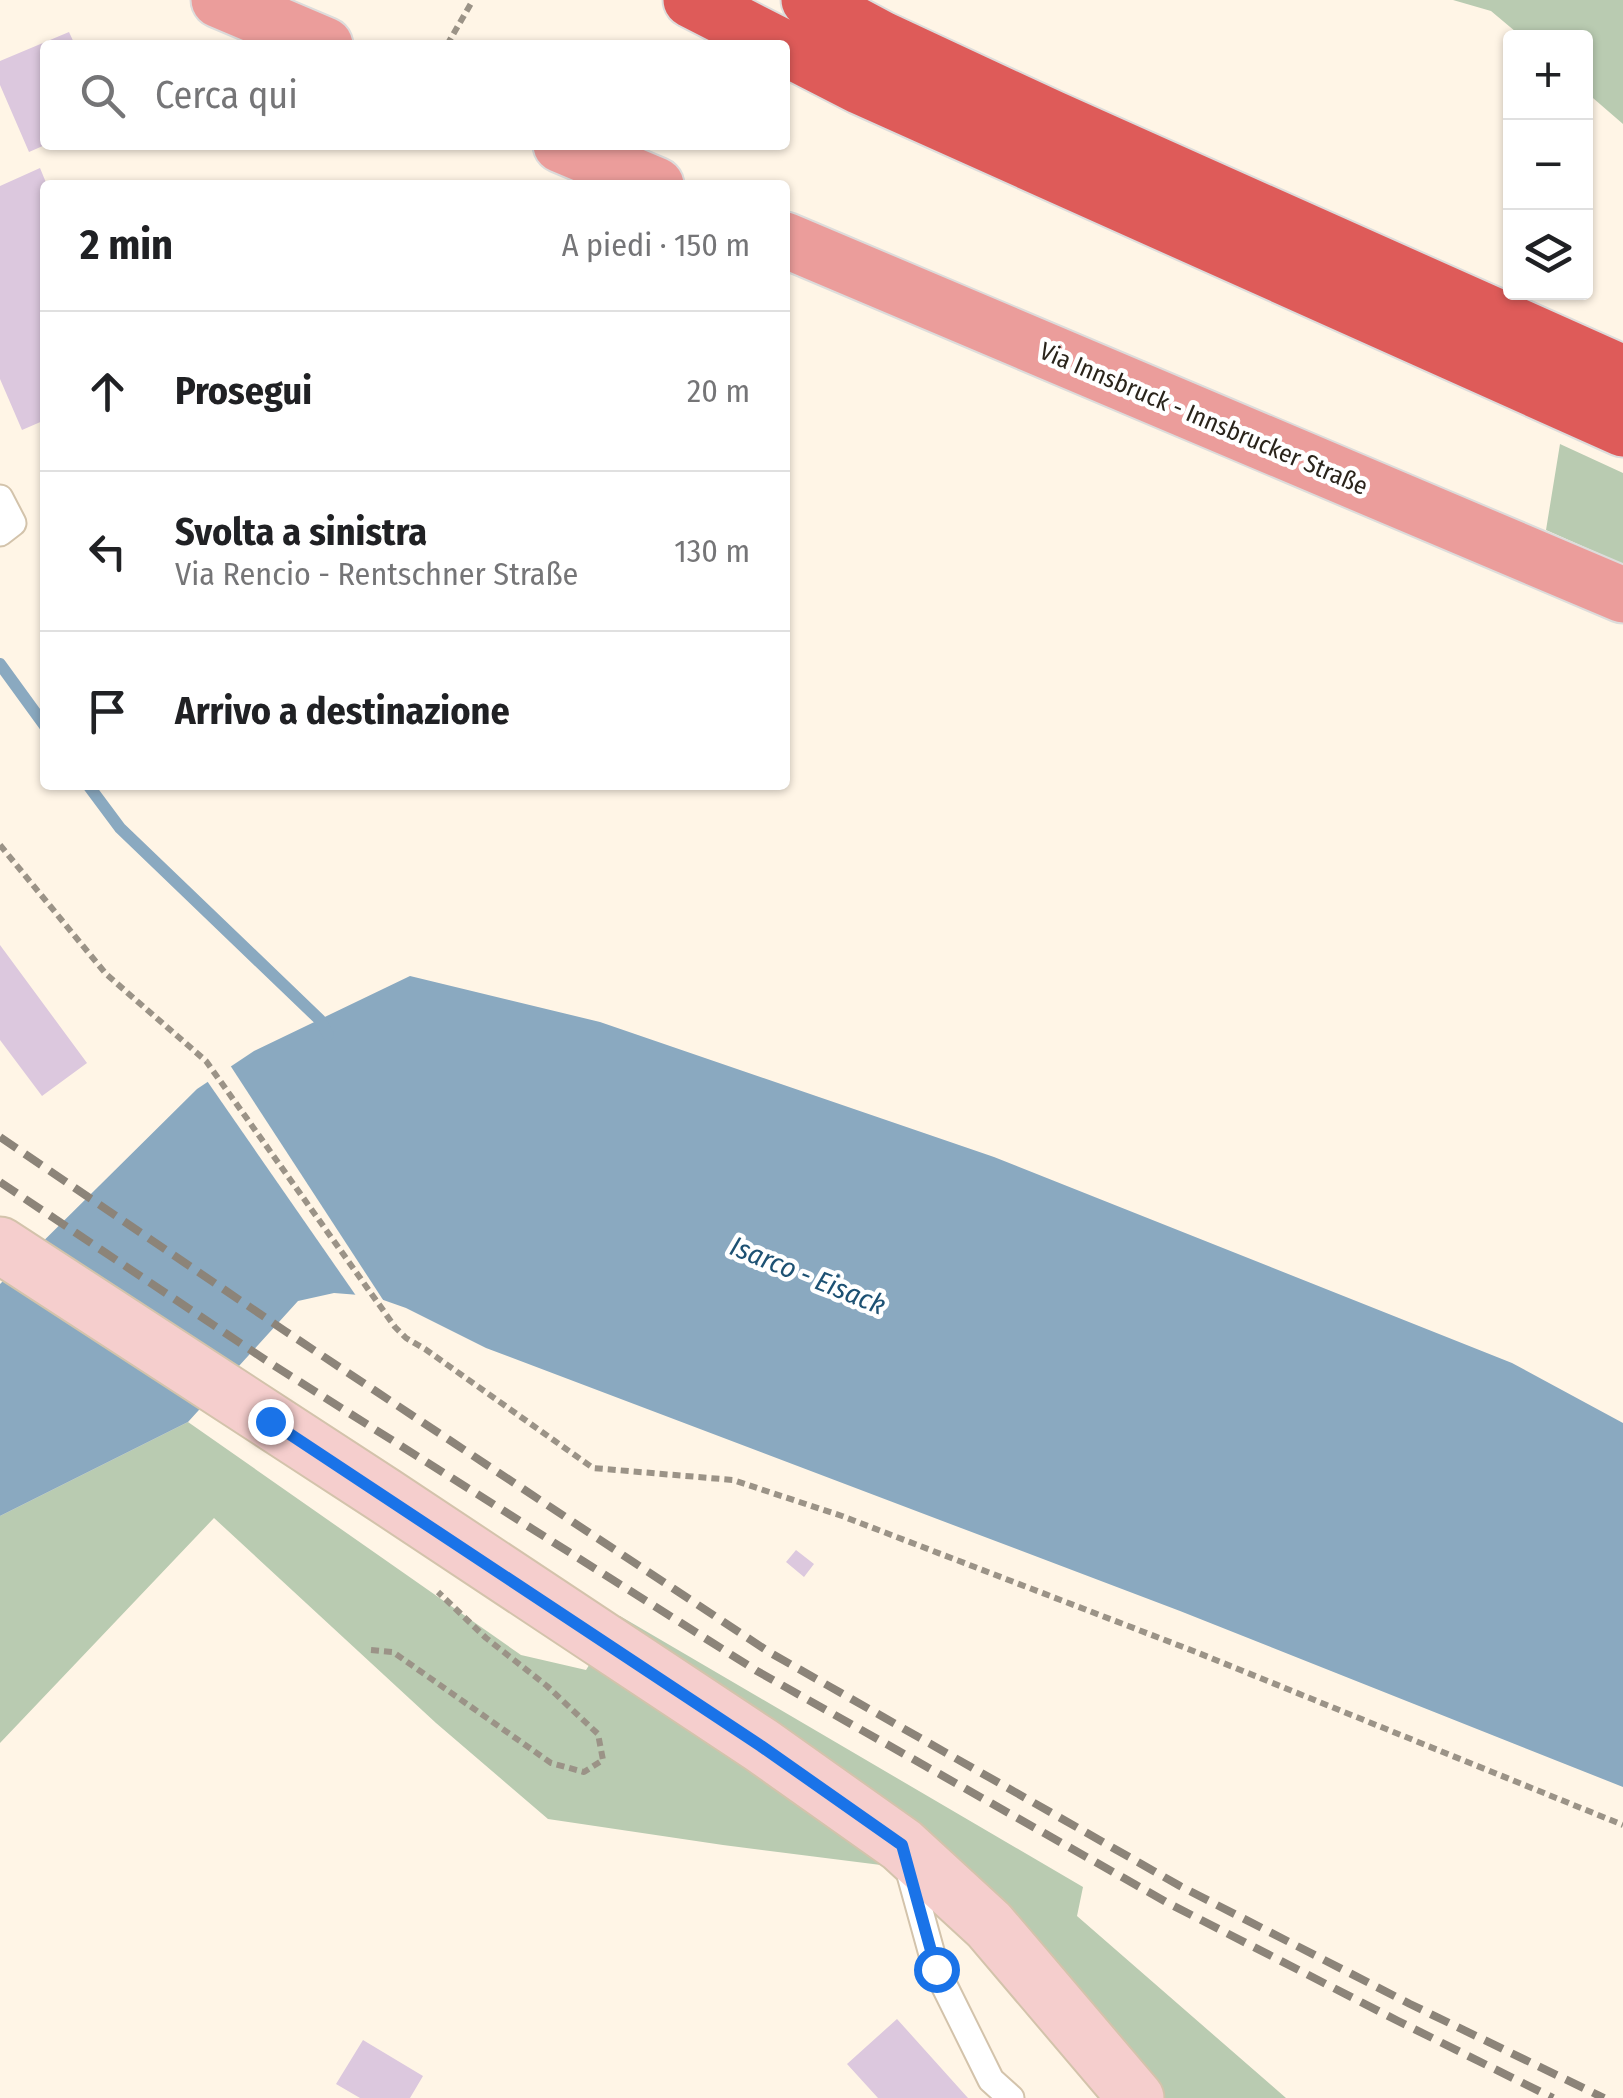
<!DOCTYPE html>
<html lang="it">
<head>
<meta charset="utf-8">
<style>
  :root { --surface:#fff; --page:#f2f2f2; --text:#202124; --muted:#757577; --line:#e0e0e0 }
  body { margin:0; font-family:"Fira Sans Condensed",sans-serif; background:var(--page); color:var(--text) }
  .controls { position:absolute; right:30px; top:30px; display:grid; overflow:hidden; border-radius:10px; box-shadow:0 2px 8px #0004 }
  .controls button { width:90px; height:90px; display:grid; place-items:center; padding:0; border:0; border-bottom:2px solid var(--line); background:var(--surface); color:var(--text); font:50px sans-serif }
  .stop { position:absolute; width:30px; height:30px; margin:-22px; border:8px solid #1a73e8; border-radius:50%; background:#fff }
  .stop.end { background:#1a73e8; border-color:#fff; box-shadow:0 2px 10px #0008 }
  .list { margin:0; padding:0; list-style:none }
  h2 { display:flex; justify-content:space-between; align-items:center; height:130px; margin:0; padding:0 40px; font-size:42px }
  h2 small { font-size:32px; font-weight:400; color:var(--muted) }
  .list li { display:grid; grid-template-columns:65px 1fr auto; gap:30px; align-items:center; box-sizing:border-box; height:160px; padding:0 40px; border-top:2px solid var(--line) }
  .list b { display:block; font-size:38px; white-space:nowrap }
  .list p { margin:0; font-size:32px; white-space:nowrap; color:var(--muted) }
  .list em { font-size:32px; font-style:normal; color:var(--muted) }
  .icon { flex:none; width:55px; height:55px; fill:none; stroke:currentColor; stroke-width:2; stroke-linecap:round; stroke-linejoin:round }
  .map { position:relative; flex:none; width:1623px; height:2098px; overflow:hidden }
  .search { position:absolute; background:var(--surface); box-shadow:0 2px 8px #0004; left:40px; top:40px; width:750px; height:110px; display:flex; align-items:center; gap:25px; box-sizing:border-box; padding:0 35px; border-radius:10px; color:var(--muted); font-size:38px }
  .panel { position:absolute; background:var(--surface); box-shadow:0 2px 8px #0004; left:40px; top:180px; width:750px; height:610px; border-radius:10px }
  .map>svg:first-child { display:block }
</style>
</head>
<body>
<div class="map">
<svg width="1623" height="2098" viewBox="0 0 1623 2098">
  <rect width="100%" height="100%" fill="#fff5e6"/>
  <path fill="#b9cbb1" d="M 1453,0 L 1623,0 L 1623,124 L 1586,92 L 1586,38 L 1522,37 L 1491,11 Z
    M 1560,444 L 1623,473 L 1623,564 L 1546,530 Z
    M 188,1422 L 521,1655 L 586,1670 L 620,1616 L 1083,1887 L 1077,1916 L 1286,2098 L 1162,2098 L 960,1875 L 723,1845 L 548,1819 L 436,1723 L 214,1518 L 0,1743 L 0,1516 Z"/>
  <path fill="#8aa9c0" d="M 410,976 L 600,1022 L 994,1157 L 1512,1363 L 1623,1423 L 1623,1787 L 1180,1611 L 486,1348 L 406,1308 L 372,1296 L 334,1293 L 298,1301 L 188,1422 L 0,1516 L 0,1284 L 197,1089 L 254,1051 Z"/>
  <path fill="#fff5e6" d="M 228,1062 L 387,1306 L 386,1307 L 359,1300 L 205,1078 Z"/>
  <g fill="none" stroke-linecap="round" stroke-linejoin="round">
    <path stroke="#8aa9c0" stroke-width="12" d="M 0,664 L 45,726
      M 88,785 L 120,828 L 320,1020 L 328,1035"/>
  </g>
  <path fill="#dcc8de" d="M 69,32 L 75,45 L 45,45 L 45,145 L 29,152 L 0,85 L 0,61 Z
    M 40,168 L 47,185 L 45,185 L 45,420 L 22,430 L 0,379 L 0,186 Z
    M 0,945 L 87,1063 L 42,1096 L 0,1040 Z
    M 796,1550 L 814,1564 L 804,1577 L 786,1562 Z
    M 897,2019 L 968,2098 L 878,2098 L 847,2064 Z
    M 363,2040 L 423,2076 L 410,2098 L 360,2098 L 336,2084 Z"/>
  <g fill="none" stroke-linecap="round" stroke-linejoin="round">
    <defs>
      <path id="service" d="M 0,498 L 13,523 L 0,533
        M 907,1864 L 936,1969 L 991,2080 L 1011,2098"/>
      <path id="secondary" d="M 0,1245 L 384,1495 L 761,1745 L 902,1845 L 989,1925 L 1136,2098"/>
      <path id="primary" d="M 219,0 L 325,45
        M 561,145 L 656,185
        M 785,240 L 1623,595"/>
      <path id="motorway" d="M 691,0 L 779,45
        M 809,0 L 882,39 L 1052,118 L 1623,373
        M 785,48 L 861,87 L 1623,429"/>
    </defs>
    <use href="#service" stroke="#d3c3ab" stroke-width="29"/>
    <use href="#secondary" stroke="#d3c3ab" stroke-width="59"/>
    <use href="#primary" stroke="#dddcdb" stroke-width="59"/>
    <use href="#motorway" stroke="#dddcdb" stroke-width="59"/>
    <path stroke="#9b9387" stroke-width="6" stroke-dasharray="8 5" stroke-linecap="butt" d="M 447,45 L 473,0
      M 0,845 L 106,974 L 206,1061 L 395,1327 L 406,1338 L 425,1349 L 593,1468 L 733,1480 L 842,1516 L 1196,1652 L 1623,1825
      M 371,1650 L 393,1652 L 551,1763 L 584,1772 L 603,1760 L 598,1734 L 547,1686 L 486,1638 L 438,1592"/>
    <use href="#service" stroke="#fff" stroke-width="25"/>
    <use href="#secondary" stroke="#f5cecd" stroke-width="55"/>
    <use href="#primary" stroke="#eb9d9b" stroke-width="55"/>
    <use href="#motorway" stroke="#de5b59" stroke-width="55"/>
    <path stroke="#8c8479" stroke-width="8" stroke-dasharray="20 10" stroke-linecap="butt" d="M 0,1137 L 285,1331 L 769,1652 L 1180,1886 L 1410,2004 L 1604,2098
      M 0,1182 L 270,1363 L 757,1671 L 1168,1903 L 1398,2021 L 1553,2098"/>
  </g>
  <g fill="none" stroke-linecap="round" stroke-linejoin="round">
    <path stroke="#1a73e8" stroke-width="12" d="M 270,1421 L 761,1746 L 902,1845 L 936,1969"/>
  </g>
  <g text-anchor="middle" stroke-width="9" stroke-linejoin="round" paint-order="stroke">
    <g font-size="25" fill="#2a241b" stroke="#fff">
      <text transform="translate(1204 418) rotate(23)" y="9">Via Innsbruck - Innsbrucker Straße</text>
    </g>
    <g font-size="28" font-style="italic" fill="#1d5173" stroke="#fff">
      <text transform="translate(808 1275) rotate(22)" y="10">Isarco - Eisack</text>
    </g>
  </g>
</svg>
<div class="controls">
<button>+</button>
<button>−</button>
<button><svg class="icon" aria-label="layers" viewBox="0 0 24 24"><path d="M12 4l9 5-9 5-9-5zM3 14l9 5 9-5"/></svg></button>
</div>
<div class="stop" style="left:936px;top:1969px"></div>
<div class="stop end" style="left:270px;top:1421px"></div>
<div class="search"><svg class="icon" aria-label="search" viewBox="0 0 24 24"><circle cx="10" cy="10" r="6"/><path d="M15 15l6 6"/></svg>Cerca qui</div>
<section class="panel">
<h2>2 min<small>A piedi · 150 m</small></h2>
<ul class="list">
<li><svg class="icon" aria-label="ahead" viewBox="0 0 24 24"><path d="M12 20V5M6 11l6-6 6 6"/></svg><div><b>Prosegui</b></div><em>20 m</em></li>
<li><svg class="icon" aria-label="left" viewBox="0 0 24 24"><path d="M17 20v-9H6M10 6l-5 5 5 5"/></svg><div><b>Svolta a sinistra</b><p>Via Rencio - Rentschner Straße</p></div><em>130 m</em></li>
<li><svg class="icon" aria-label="arrive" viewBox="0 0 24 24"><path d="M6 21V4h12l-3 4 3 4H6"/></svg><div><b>Arrivo a destinazione</b></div></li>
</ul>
</section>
</div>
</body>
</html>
